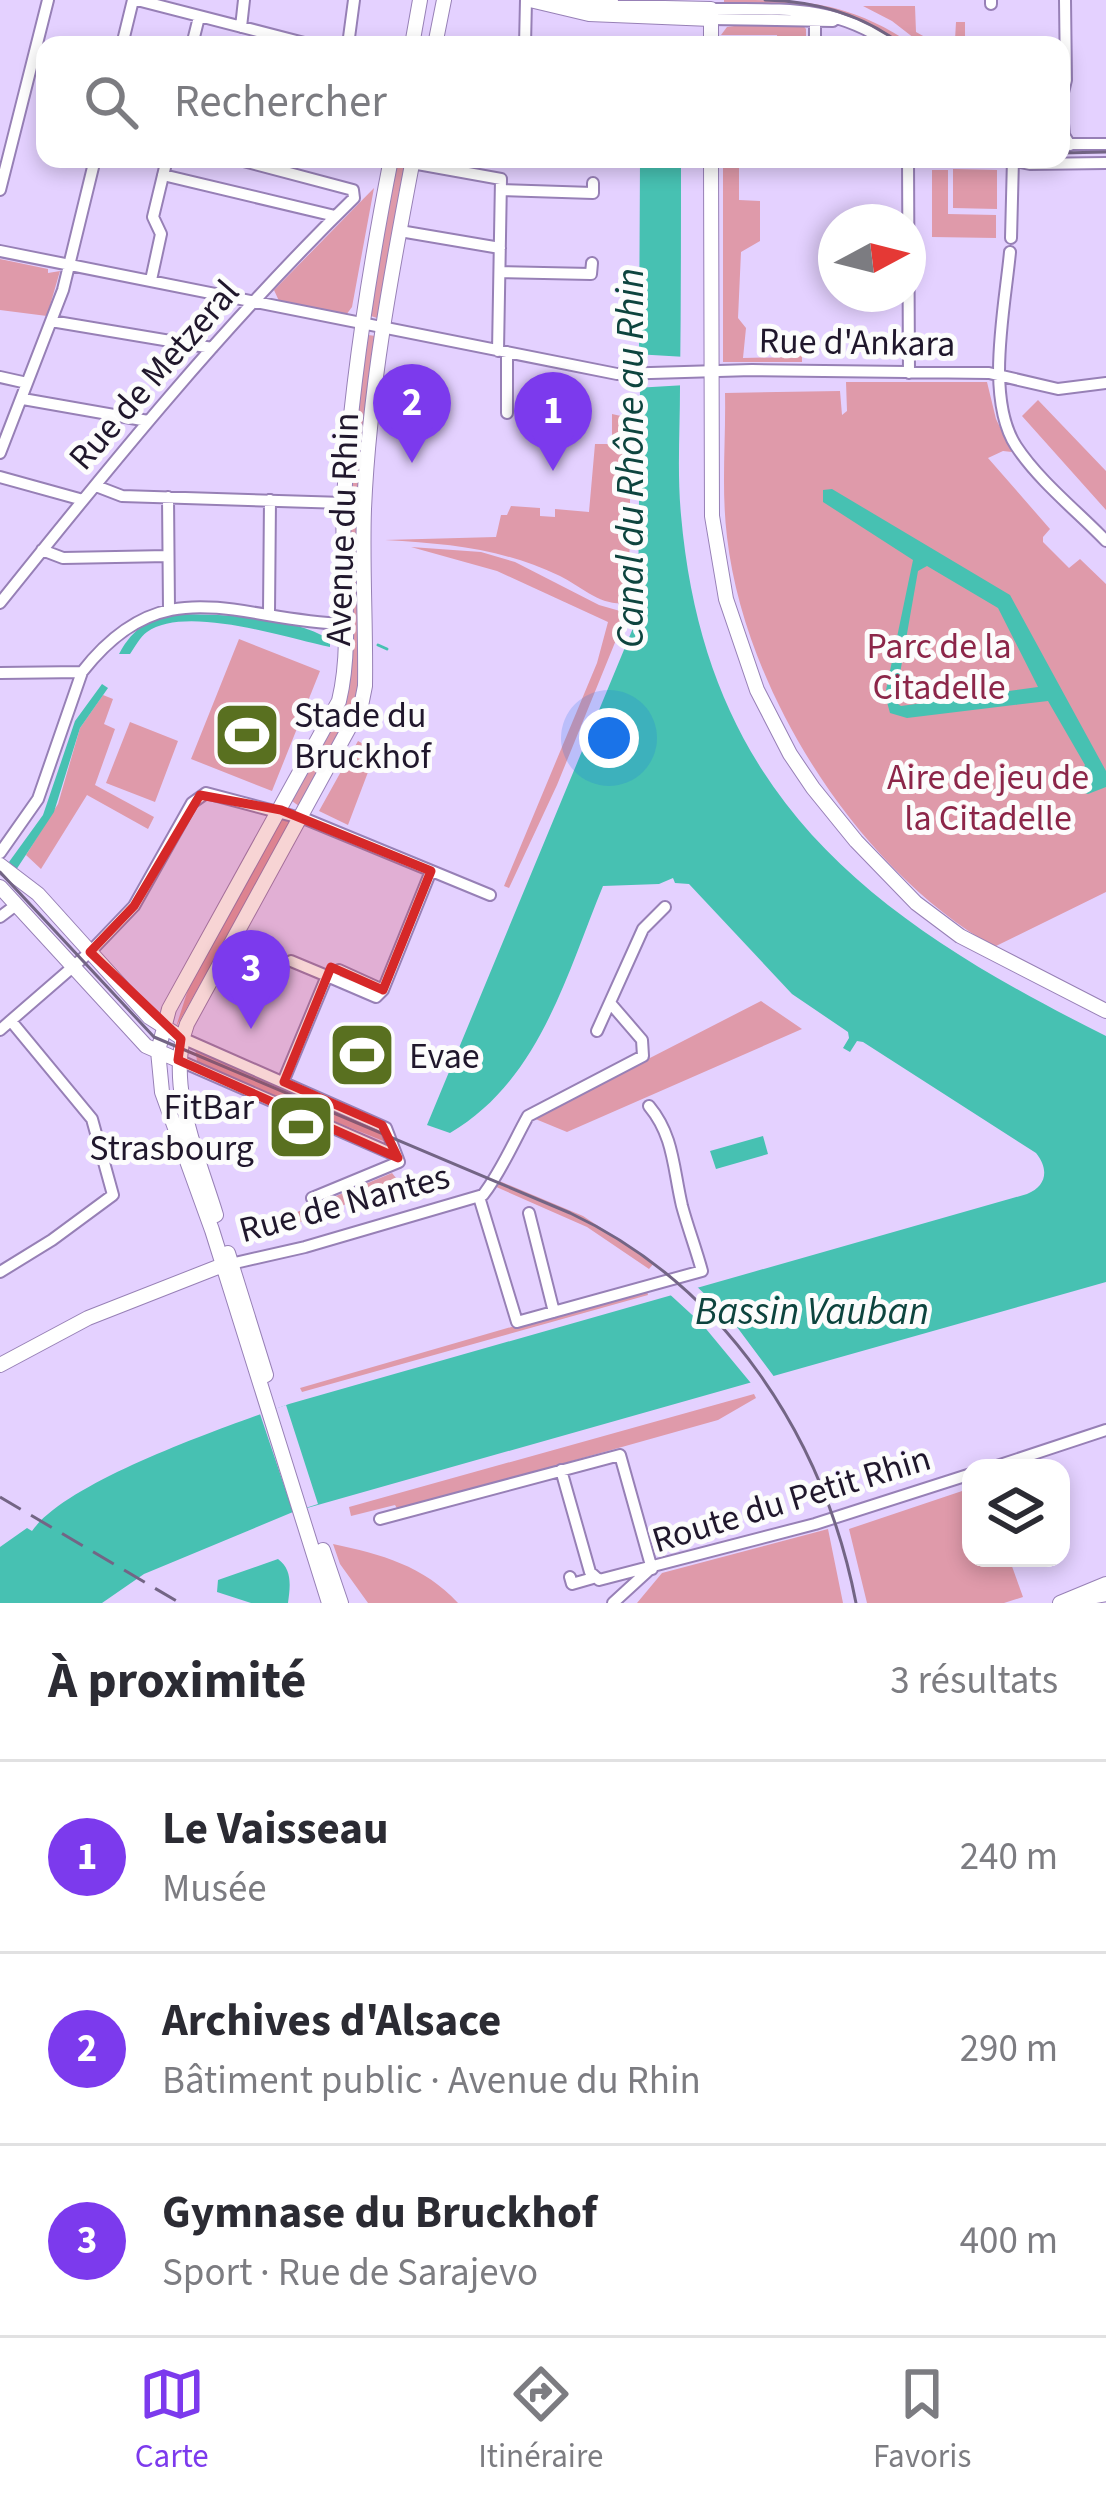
<!DOCTYPE html>
<html lang="fr">
<head>
<meta charset="utf-8">
<style>
  :root { --surface:#fff; --page:#f7f7f7; --text:#2b2b33; --muted:#7c7c81; --line:#e1e1e2; --accent:#7c3aed }
  body { margin:0; font-family:"Source Sans 3",sans-serif; background:var(--page); color:var(--text) }
  .controls { position:absolute; right:36px; bottom:36px; display:grid; overflow:hidden; border-radius:24px; box-shadow:0 6px 18px #0003 }
  .controls button { width:108px; height:108px; display:grid; place-items:center; padding:0; border:0; border-bottom:3px solid var(--line); background:var(--surface); color:var(--text); font:60px sans-serif }
  .compass { position:absolute; left:818px; top:204px; width:108px; height:108px; border-radius:50%; background:var(--surface); box-shadow:0 6px 18px #0003; rotate:83deg }
  .you { position:absolute; left:609px; top:738px; width:42px; height:42px; margin:-30px; border:9px solid #fff; border-radius:50%; background:#1a73e8; box-shadow:0 0 0 18px #1a73e833 }
  .badge { display:grid; place-items:center; width:78px; height:78px; border-radius:50%; background:var(--accent); color:#fff; font-size:39px; font-weight:700 }
  .pin { position:absolute; translate:-50% -99px; filter:drop-shadow(0 3px 6px #0008) }
  .pin::after { content:''; position:absolute; top:63px; width:42px; height:36px; background:inherit; clip-path:polygon(0 0,100% 0,50% 100%) }
  .list { margin:0; padding:0; list-style:none }
  h2 { display:flex; justify-content:space-between; align-items:center; height:156px; margin:0; padding:0 48px; font-size:51px }
  h2 small { font-size:39px; font-weight:400; color:var(--muted) }
  .list li { display:grid; grid-template-columns:78px 1fr auto; gap:36px; align-items:center; box-sizing:border-box; height:192px; padding:0 48px; border-top:3px solid var(--line) }
  .list b { display:block; font-size:45px; white-space:nowrap }
  .list p { margin:0; font-size:39px; white-space:nowrap; color:var(--muted) }
  .list em { font-size:39px; font-style:normal; color:var(--muted) }
  .icon { flex:none; width:66px; height:66px; fill:none; stroke:currentColor; stroke-width:2; stroke-linecap:round; stroke-linejoin:round }
  .map { position:relative; flex:none; width:1106px; height:1603px; overflow:hidden }
  .search { position:absolute; background:var(--surface); box-shadow:0 6px 18px #0003; left:36px; right:36px; top:36px; height:132px; display:flex; align-items:center; gap:30px; box-sizing:border-box; padding:0 42px; border-radius:24px; color:var(--muted); font-size:45px }
  .sheet { height:732px; background:var(--surface) }
  nav { display:flex; justify-content:space-around; align-items:center; box-sizing:border-box; height:168px; border-top:3px solid var(--line); background:var(--surface); font-size:33px; color:var(--muted) }
  nav a { display:grid; justify-items:center; gap:6px }
  nav .on { color:var(--accent) }
  .map>svg:first-child { display:block }
</style>
</head>
<body>
<div class="map">
<svg width="1106" height="1603" viewBox="0 0 1106 1603">
  <rect width="100%" height="100%" fill="#e4d1ff"/>
  <path fill="#df9aaa" d="M 724,0 C 805,0 845,0 914,45 C 885,45 856,19 828,11 C 794,1 758,3 724,3 Z
    M 863,6 L 915,6 L 916,32 L 932,41 L 955,40 L 956,22 L 965,22 L 965,45 L 923,45 L 892,21 Z
    M 749,24 L 802,24 L 806,29 L 806,39 L 789,38 L 778,44 L 777,35 L 721,35 L 727,27 Z
    M 395,159 L 410,159 L 380,319 L 371,316 Z
    M 723,159 L 745,159 L 739,162 L 739,200 L 760,201 L 760,241 L 741,252 L 738,318 L 746,328 L 743,358 L 796,357 L 796,348 L 802,352 L 802,362 L 723,362 Z
    M 953,169 L 997,170 L 997,209 L 953,208 Z
    M 932,170 L 948,170 L 948,214 L 996,215 L 996,238 L 932,237 Z
    M 374,188 L 352,307 L 346,315 L 279,301 L 274,290 Z
    M 0,259 L 48,269 L 48,273 L 60,271 L 47,316 L 0,310 Z
    M 368,335 L 376,336 L 360,698 L 303,809 L 292,801 L 341,709 L 349,469 Z
    M 846,382 L 987,382 L 996,419 L 1012,452 L 1003,451 L 988,458 L 1050,529 L 1043,537 L 1043,542 L 1069,568 L 1080,559 L 1106,584 L 1106,892 L 994,947 C 858,869 745,692 727,537 C 721,487 726,442 725,393 L 840,391 L 842,415 L 847,411 Z
    M 1038,400 L 1106,471 L 1106,510 L 1022,416 Z
    M 612,414 L 630,418 L 630,522 L 612,525 L 613,530 L 630,534 L 628,603 C 601,607 582,587 560,576 C 500,548 451,544 385,540 L 496,537 L 501,515 L 507,515 L 511,506 L 540,508 L 540,516 L 555,517 L 555,509 L 589,512 L 595,444 L 612,444 Z
    M 411,547 L 481,552 L 515,562 L 599,605 L 627,613 L 557,785 L 509,888 L 504,886 L 597,663 L 608,622 L 497,571 Z
    M 239,639 L 320,671 L 272,791 L 191,759 Z
    M 103,695 L 113,699 L 104,724 L 115,729 L 95,785 L 154,817 L 148,829 L 87,795 L 41,869 L 26,855 L 58,804 L 80,728 Z
    M 130,722 L 178,741 L 155,802 L 106,783 Z
    M 358,741 L 376,751 L 348,825 L 319,811 Z
    M 280,819 L 292,822 L 176,1027 L 193,974 Z
    M 761,1001 L 802,1029 L 567,1132 L 533,1118 Z
    M 195,1048 L 383,1128 L 391,1144 L 198,1067 Z
    M 392,1173 L 400,1183 L 244,1244 L 241,1235 Z
    M 497,1180 L 583,1216 L 654,1263 L 649,1269 L 587,1227 L 494,1186 Z
    M 646,1288 L 648,1295 L 302,1392 L 300,1388 Z
    M 754,1394 L 756,1398 L 718,1420 L 398,1510 L 395,1505 L 351,1516 L 349,1507 Z
    M 971,1488 L 971,1558 L 1009,1558 L 1023,1597 L 1004,1603 L 867,1603 L 849,1529 Z
    M 828,1529 L 843,1603 L 637,1603 L 662,1573 Z
    M 333,1544 C 381,1554 424,1566 458,1603 L 368,1603 L 340,1564 Z"/>
  <path fill="#47c1b2" fill-rule="evenodd" d="M 640,159 L 681,159 C 681,235 681,311 680,387 C 680,430 677,472 681,515 C 706,798 870,918 1106,1036 L 1106,1282 L 293,1512 L 144,1574 L 102,1603 L 0,1603 L 0,1547 L 27,1528 L 32,1531 C 68,1480 228,1426 289,1404 L 1027,1194 C 1047,1186 1049,1169 1036,1153 L 863,1042 L 857,1041 L 850,1052 L 843,1048 L 849,1038 L 848,1032 L 792,994 L 689,884 L 675,883 L 673,878 L 659,884 L 603,886 C 566,976 539,1081 450,1133 L 427,1125 L 638,616 L 640,387 L 644,357 L 639,353 Z
    M 832,489 L 1010,595 L 1106,771 L 1106,787 L 1088,794 L 1079,791 L 1077,780 L 1085,765 L 1048,701 L 907,718 L 890,713 L 885,695 L 913,560 L 823,502 L 823,490 ZM 927,566 L 998,608 L 1038,687 L 901,706 L 895,702 L 918,571 Z
    M 183,614 C 226,615 293,616 330,640 L 330,647 C 289,639 186,604 147,632 C 140,637 135,647 130,654 L 119,654 C 134,626 152,617 183,614 Z
    M 102,684 L 108,688 L 80,728 L 54,812 L 16,870 L 9,862 L 43,815 L 75,721 Z
    M 763,1136 L 768,1154 L 716,1169 L 710,1151 Z
    M 278,1559 C 293,1570 290,1587 288,1603 L 251,1603 L 217,1592 L 218,1580 Z"/>
  <path fill="#e4d1ff" d="M 635,354 L 686,357 L 686,385 L 635,388 Z
    M 692,1282 L 731,1319 L 778,1382 L 755,1388 L 702,1324 L 665,1290 Z
    M 286,1405 L 318,1504 L 293,1512 L 260,1414 Z"/>
  <g fill="none" stroke-linecap="round" stroke-linejoin="round">
    <path stroke="#47c1b2" stroke-width="3" d="M 378,645 L 387,649"/>
    <defs>
      <path id="minor" d="M 137,0 L 312,45
        M 991,0 L 991,4
        M 711,9 C 780,10 832,3 892,45
        M 711,19 L 833,21
        M 815,20 L 815,45
        M 241,27 L 244,0
        M 122,45 L 133,0
        M 192,45 L 199,17
        M 348,45 L 354,0
        M 525,45 L 526,0
        M 1061,100 L 1064,135 L 1070,145
        M 1061,101 L 1066,80 L 1065,0
        M 1064,144 L 1106,144
        M 908,159 L 909,373
        M 1005,159 L 1030,164 L 1106,163
        M 412,163 L 501,179 L 498,351
        M 163,175 L 335,216
        M 0,190 L 48,0
        M 501,190 L 593,193 L 593,183
        M 400,231 L 500,248
        M 1011,238 L 1013,159
        M 0,251 L 617,374 L 752,370 L 989,373 L 1058,389 L 1106,383
        M 1010,252 C 1005,307 985,398 1016,446 C 1039,481 1077,511 1106,541
        M 500,272 L 591,274 L 592,263
        M 151,280 L 161,234 L 153,217 L 167,159
        M 51,321 L 212,348
        M 0,377 L 27,383
        M 23,399 L 148,421
        M 507,413 L 507,353
        M 0,453 L 63,290 L 95,159
        M 0,477 L 83,500
        M 96,486 L 122,496 L 344,503
        M 168,497 L 169,608
        M 42,550 L 63,558 L 168,556
        M 0,603 C 112,463 226,323 354,198 L 353,190 L 236,159
        M 269,613 L 270,500
        M 0,673 L 82,672 C 164,567 235,620 343,624
        M 0,853 L 38,799 L 82,672
        M 0,917 L 16,905
        M 339,970 L 383,990 L 376,997 L 327,976 Z
        M 383,990 L 431,871
        M 0,1030 L 90,952 L 134,906 L 192,803 L 206,793 L 308,820 L 490,895
        M 597,1031 L 643,929 L 665,907
        M 182,1038 L 386,1128 L 399,1162 L 312,1198
        M 178,1060 L 395,1155
        M 283,1082 L 327,976 L 291,961
        M 479,1197 L 517,1322 L 702,1271 C 696,1249 688,1228 682,1206 C 673,1168 674,1136 649,1106
        M 529,1213 L 554,1312
        M 226,1265 L 305,1247 L 483,1195 C 501,1172 514,1141 528,1116 L 643,1056 L 642,1040 L 611,1004
        M 0,1272 L 52,1240 L 113,1195 L 92,1119 L 11,1021
        M 991,1468 L 1106,1430
        M 561,1470 L 590,1572 L 599,1580 L 815,1524 L 971,1474
        M 380,1519 L 620,1455 L 652,1569
        M 570,1577 L 572,1584 L 593,1578
        M 613,1603 L 649,1570"/>
      <path id="major" d="M 530,0 L 589,14 L 711,19
        M 566,0 L 617,7 L 711,9
        M 711,11 L 711,45
        M 412,45 L 420,0
        M 435,45 L 444,0
        M 711,159 L 712,516 L 726,599 L 757,690 L 790,754 L 813,788 L 856,841 L 916,903 L 960,936 L 1106,1011
        M 0,865 L 38,894 L 149,1017 L 182,1038
        M 0,887 L 146,1046 L 178,1060
        M 216,1215 C 198,1156 165,1084 187,1024 L 361,706 L 365,686 C 366,627 362,568 364,509 C 369,392 391,274 413,159
        M 228,1253 L 266,1375
        M 0,1365 L 88,1318 L 223,1265
        M 323,1550 L 341,1603
        M 1080,1599 L 1106,1594
        M 329,1603 L 212,1230 L 162,1092 L 158,1051 L 169,1009 L 339,701 C 354,640 340,562 344,498 C 351,384 369,271 391,159
        M 1060,1603 L 1106,1584"/>
    </defs>
    <use href="#minor" stroke="#9780b6" stroke-width="14"/>
    <use href="#major" stroke="#9780b6" stroke-width="16"/>
    <use href="#minor" stroke="#fff" stroke-width="10"/>
    <use href="#major" stroke="#fff" stroke-width="14"/>
    <path stroke="#736585" stroke-width="3" d="M 765,0 C 815,1 862,14 902,45
      M 1061,153 L 1106,152
      M 0,872 L 154,1037 L 570,1213 C 725,1286 824,1438 856,1603"/>
    <path stroke="#736585" stroke-width="3" stroke-dasharray="24 12" stroke-linecap="butt" d="M 0,1497 L 180,1603"/>
  </g>
  <path fill="#d62828" fill-opacity="0.2" stroke="#d62828" stroke-width="9" stroke-linejoin="round" d="M 200,795 L 281,810 L 431,871 L 383,990 L 331,967 L 284,1082 L 382,1125 L 398,1158 L 178,1060 L 181,1039 L 90,952 L 134,906 Z"/>
  <defs>
    <symbol id="stadium-square" viewBox="-11 -11 22 22"><rect x="-9" y="-9" width="18" height="18" rx="4" fill="#597020" stroke="#fcfcfc"/><path d="M0-5a6.5 5 0 1 0 0 10a6.5 5 0 1 0 0-10ZM-3.5-1.8h7v3.6h-7Z" fill="#fff"/></symbol>
  </defs>
  <g fill-rule="evenodd">
    <use href="#stadium-square" x="209" y="697" width="76" height="76"/>
    <use href="#stadium-square" x="324" y="1017" width="76" height="76"/>
    <use href="#stadium-square" x="263" y="1089" width="76" height="76"/>
  </g>
  <g text-anchor="middle" stroke-width="10" stroke-linejoin="round" paint-order="stroke">
    <g font-size="36" fill="#20172c" stroke="#fcfcfc">
      <text transform="translate(857 341) rotate(1)" y="13">Rue d'Ankara</text>
      <text transform="translate(153 374) rotate(-49)" y="13">Rue de Metzeral</text>
      <text transform="translate(341 529) rotate(-88)" y="13">Avenue du Rhin</text>
      <text transform="translate(344 1202) rotate(-15)" y="13">Rue de Nantes</text>
      <text transform="translate(791 1498) rotate(-17)" y="13">Route du Petit Rhin</text>
    </g>
    <g font-size="36" fill="#8c2649" stroke="#fcfcfc">
      <text x="939" y="658">Parc de la<tspan x="939" dy="41">Citadelle</tspan></text>
      <text x="988" y="789">Aire de jeu de<tspan x="988" dy="41">la Citadelle</tspan></text>
    </g>
    <g font-size="36" fill="#20172c" stroke="#fcfcfc" text-anchor="start">
      <text x="294" y="727">Stade du<tspan x="294" dy="41">Bruckhof</tspan></text>
      <text x="409" y="1068">Evae</text>
      <text x="254" y="1119" text-anchor="end">FitBar<tspan x="254" dy="41">Strasbourg</tspan></text>
    </g>
    <g font-size="39" font-style="italic" fill="#0d443e" stroke="#fcfcfc">
      <text transform="translate(629 458) rotate(-90)" y="14">Canal du Rhône au Rhin</text>
      <text x="812" y="1324">Bassin Vauban</text>
    </g>
  </g>
</svg>
<div class="controls">
<button><svg class="icon" aria-label="layers" viewBox="0 0 24 24"><path d="M12 4l9 5-9 5-9-5zM3 14l9 5 9-5"/></svg></button>
</div>
<svg class="compass" viewBox="-18 -18 36 36"><path d="M0-13l5 13h-10z" fill="#e53935"/><path d="M0 13l5-13h-10z" fill="#7c7c81"/></svg>
<div class="you"></div>
<div class="pin badge" style="left:553px;top:471px">1</div>
<div class="pin badge" style="left:412px;top:463px">2</div>
<div class="pin badge" style="left:251px;top:1029px">3</div>
<div class="search"><svg class="icon" aria-label="search" viewBox="0 0 24 24"><circle cx="10" cy="10" r="6"/><path d="M15 15l6 6"/></svg>Rechercher</div>
</div>
<section class="sheet">
<h2>À proximité<small>3 résultats</small></h2>
<ul class="list">
<li><span class="badge">1</span><div><b>Le Vaisseau</b><p>Musée</p></div><em>240 m</em></li>
<li><span class="badge">2</span><div><b>Archives d'Alsace</b><p>Bâtiment public · Avenue du Rhin</p></div><em>290 m</em></li>
<li><span class="badge">3</span><div><b>Gymnase du Bruckhof</b><p>Sport · Rue de Sarajevo</p></div><em>400 m</em></li>
</ul>
</section>
<nav>
<a class="on"><svg class="icon" aria-label="map" viewBox="0 0 24 24"><path d="M3 6l6-2 6 2 6-2v14l-6 2-6-2-6 2zM9 4v14M15 6v14"/></svg>Carte</a>
<a><svg class="icon" aria-label="directions" viewBox="0 0 24 24"><path d="M12 3l9 9-9 9-9-9zM9 14v-3h6M13 9l2 2-2 2"/></svg>Itinéraire</a>
<a><svg class="icon" aria-label="saved" viewBox="0 0 24 24"><path d="M7 4h10v16l-5-4-5 4z"/></svg>Favoris</a>
</nav>
</body>
</html>
